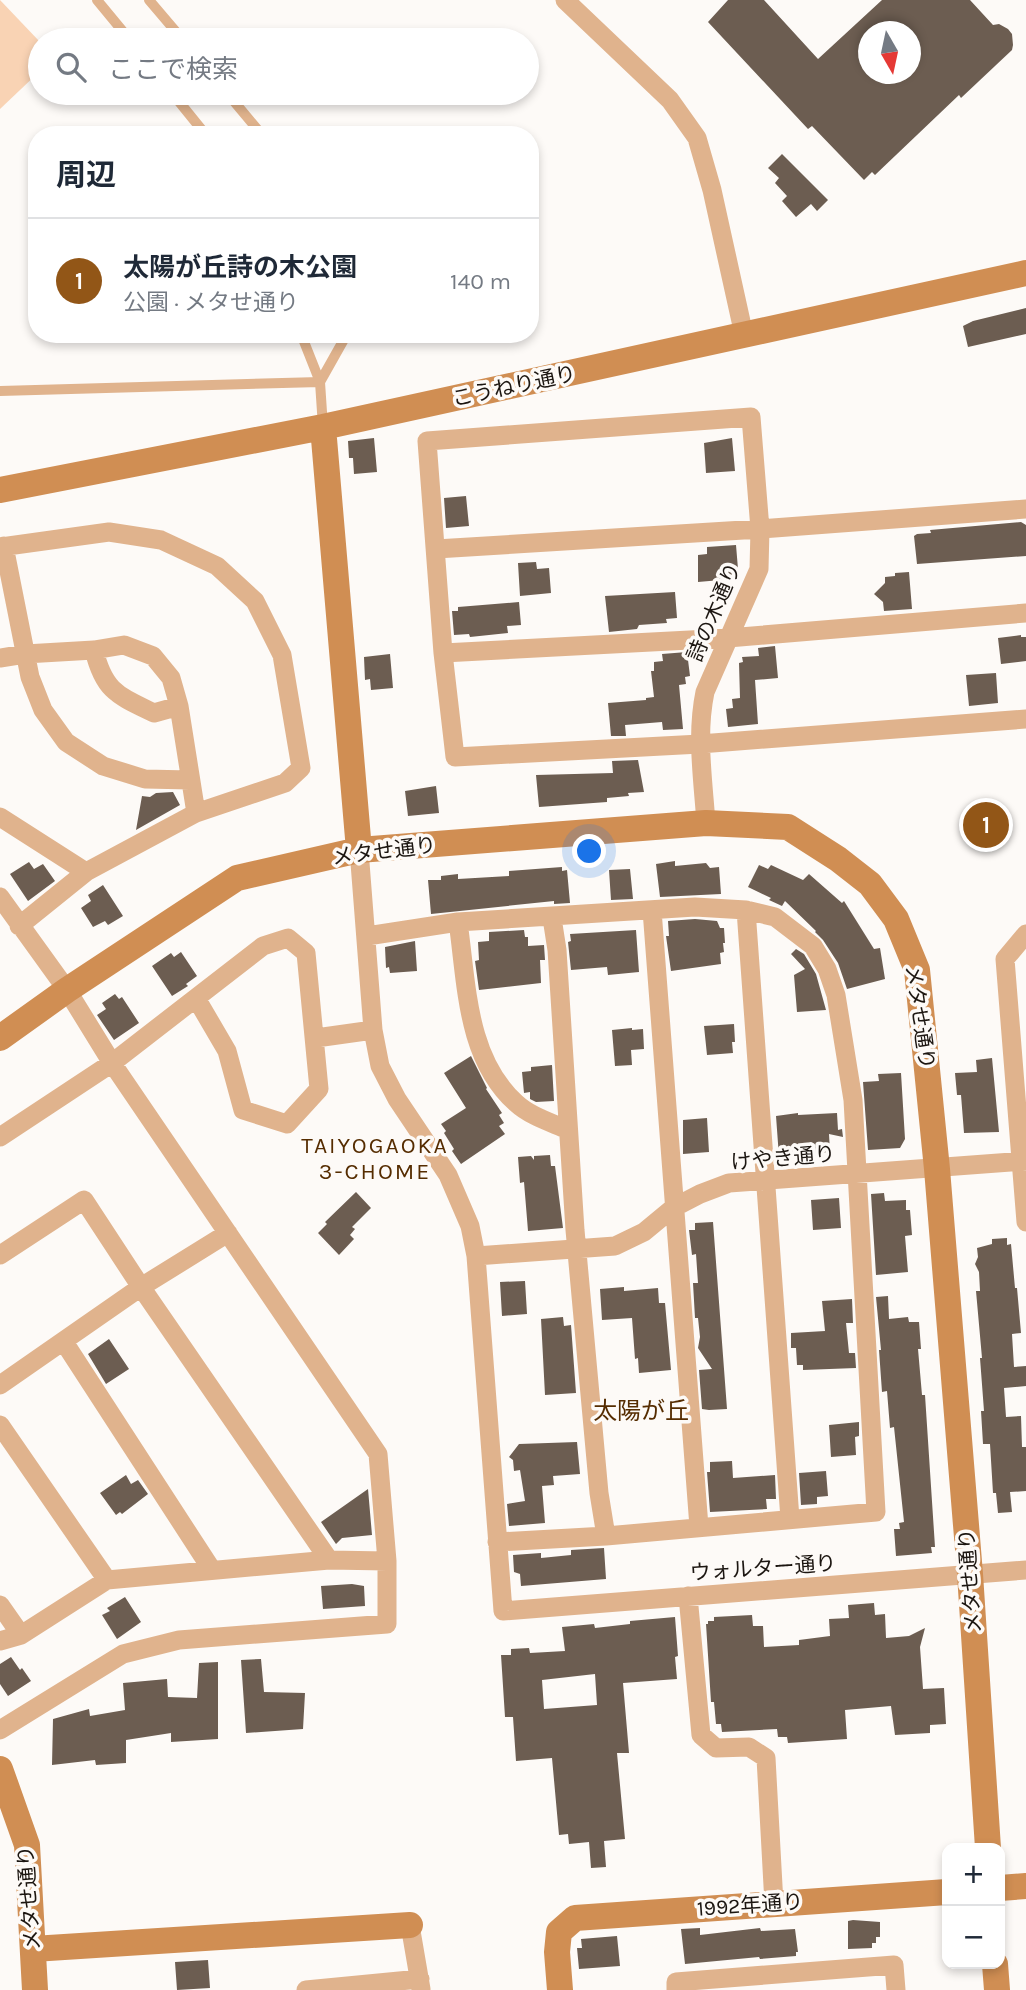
<!DOCTYPE html>
<html lang="ja">
<head>
<meta charset="utf-8">
<style>
  :root { --surface:#fff; --page:#f6f6f7; --text:#1f2937; --muted:#747a83; --line:#e0e1e3; --accent:#925617 }
  body { margin:0; font-family:Karla,"Noto Sans JP",sans-serif; background:var(--page); color:var(--text) }
  .controls { position:absolute; right:21px; bottom:21px; display:grid; overflow:hidden; border-radius:14px; box-shadow:0 4px 10px #0003 }
  .controls button { width:63px; height:63px; display:grid; place-items:center; padding:0; border:0; border-bottom:2px solid var(--line); background:var(--surface); color:var(--text); font:35px sans-serif }
  .compass { position:absolute; left:858px; top:21px; width:63px; height:63px; border-radius:50%; background:var(--surface); box-shadow:0 4px 10px #0003; rotate:171deg }
  .you { position:absolute; left:590px; top:852px; width:24px; height:24px; margin:-18px; border:5px solid #fff; border-radius:50%; background:#1a73e8; box-shadow:0 0 0 10px #1a73e833 }
  .badge { display:grid; place-items:center; width:46px; height:46px; border-radius:50%; background:var(--accent); color:#fff; font-size:23px; font-weight:700 }
  .pin { position:absolute; translate:-50% -50%; border:4px solid #fff; box-shadow:0 2px 7px #0006 }
  .list { margin:0; padding:0; list-style:none }
  h2 { display:flex; justify-content:space-between; align-items:center; height:91px; margin:0; padding:0 28px; font-size:30px }
  h2 small { font-size:23px; font-weight:400; color:var(--muted) }
  .list li { display:grid; grid-template-columns:46px 1fr auto; gap:21px; align-items:center; box-sizing:border-box; height:126px; padding:0 28px; border-top:2px solid var(--line) }
  .list b { display:block; font-size:26px; white-space:nowrap }
  .list p { margin:0; font-size:23px; white-space:nowrap; color:var(--muted) }
  .list em { font-size:23px; font-style:normal; color:var(--muted) }
  .icon { flex:none; width:38px; height:38px; fill:none; stroke:currentColor; stroke-width:2; stroke-linecap:round; stroke-linejoin:round }
  .map { position:relative; flex:none; width:1026px; height:1990px; overflow:hidden }
  .search { position:absolute; background:var(--surface); box-shadow:0 4px 10px #0003; left:28px; top:28px; width:511px; height:77px; display:flex; align-items:center; gap:18px; box-sizing:border-box; padding:0 24px; border-radius:38px; color:var(--muted); font-size:26px }
  .panel { position:absolute; background:var(--surface); box-shadow:0 4px 10px #0003; left:28px; top:126px; width:511px; height:217px; border-radius:28px }
  .map>svg:first-child { display:block }
</style>
</head>
<body>
<div class="map">
<svg width="1026" height="1990" viewBox="0 0 1026 1990">
  <rect width="100%" height="100%" fill="#fdfaf7"/>
  <path fill="#f9d3b4" d="M 0,0 L 40,42 L 40,71 L 0,109 Z"/>
  <path fill="#6c5d51" fill-rule="evenodd" d="M 728,0 L 764,0 L 818,59 L 882,0 L 970,0 L 993,25 L 999,24 L 1008,29 L 1012,34 L 1013,45 L 1012,50 L 961,98 L 959,95 L 875,175 L 872,172 L 864,180 L 812,126 L 808,129 L 708,22 ZM 869,32 L 911,32 L 911,74 L 869,74 Z
    M 782,154 L 828,200 L 817,211 L 811,204 L 796,217 L 782,201 L 787,196 L 775,183 L 779,178 L 768,168 Z
    M 1026,308 L 1026,334 L 968,347 L 963,326 L 973,321 Z
    M 374,438 L 377,472 L 354,474 L 353,458 L 349,458 L 348,441 Z
    M 732,438 L 735,471 L 706,473 L 704,443 Z
    M 466,496 L 469,526 L 446,528 L 444,498 Z
    M 1021,522 L 1026,525 L 1026,556 L 917,564 L 914,536 L 917,534 L 931,533 L 930,530 Z
    M 736,545 L 738,569 L 732,579 L 698,582 L 698,555 L 707,554 L 707,547 Z
    M 536,562 L 537,569 L 549,568 L 551,593 L 520,596 L 518,563 Z
    M 909,572 L 912,609 L 884,611 L 883,602 L 874,594 L 885,583 L 885,577 L 895,576 L 895,573 Z
    M 675,592 L 677,618 L 666,619 L 667,623 L 639,625 L 637,629 L 609,632 L 605,596 Z
    M 519,602 L 521,625 L 507,626 L 508,633 L 470,637 L 469,634 L 454,635 L 452,611 L 458,611 L 458,607 Z
    M 1021,635 L 1021,637 L 1026,637 L 1026,661 L 1001,664 L 998,638 Z
    M 775,646 L 778,678 L 755,680 L 758,724 L 728,727 L 726,709 L 733,708 L 732,699 L 740,698 L 739,663 L 743,662 L 742,657 L 759,656 L 758,648 Z
    M 687,652 L 690,676 L 685,677 L 686,684 L 679,685 L 683,729 L 663,730 L 662,722 L 625,725 L 626,736 L 611,736 L 608,703 L 646,700 L 646,698 L 654,697 L 651,671 L 654,671 L 654,662 L 663,661 L 662,654 Z
    M 390,654 L 393,688 L 371,690 L 370,679 L 365,680 L 364,657 Z
    M 996,673 L 998,703 L 969,706 L 966,675 Z
    M 638,760 L 644,792 L 628,793 L 629,796 L 607,798 L 607,802 L 539,807 L 536,775 L 613,773 L 612,761 Z
    M 436,786 L 439,813 L 408,816 L 405,791 Z
    M 173,792 L 180,805 L 136,830 L 142,796 L 150,797 L 156,793 Z
    M 675,861 L 675,866 L 706,863 L 710,868 L 719,867 L 721,894 L 660,897 L 656,864 Z
    M 29,862 L 34,869 L 43,864 L 55,881 L 28,901 L 10,874 Z
    M 759,865 L 768,869 L 771,865 L 803,880 L 809,874 L 842,903 L 844,901 L 874,949 L 880,948 L 885,979 L 847,989 L 838,963 L 823,940 L 815,932 L 816,931 L 785,901 L 782,906 L 769,900 L 771,898 L 748,887 Z
    M 562,867 L 562,871 L 567,870 L 570,903 L 554,904 L 554,901 L 431,914 L 428,880 L 441,880 L 441,876 L 458,874 L 458,879 L 509,876 L 509,871 Z
    M 630,869 L 633,899 L 611,900 L 609,870 Z
    M 103,885 L 123,916 L 108,925 L 105,921 L 93,927 L 81,908 L 91,901 L 88,895 Z
    M 695,919 L 717,921 L 720,928 L 724,928 L 725,943 L 723,943 L 724,952 L 720,953 L 721,964 L 671,971 L 666,936 L 669,936 L 668,921 Z
    M 524,930 L 525,937 L 528,937 L 528,946 L 544,945 L 545,960 L 540,960 L 541,983 L 479,990 L 475,961 L 479,960 L 478,942 L 489,941 L 489,932 Z
    M 636,930 L 639,972 L 608,975 L 607,967 L 571,970 L 568,942 L 571,941 L 570,934 Z
    M 415,941 L 417,971 L 390,973 L 389,967 L 386,968 L 385,947 Z
    M 796,949 L 804,954 L 816,974 L 826,1010 L 797,1012 L 794,975 L 805,969 L 791,954 Z
    M 181,952 L 197,976 L 186,984 L 188,986 L 172,996 L 152,966 L 171,953 L 174,957 Z
    M 115,994 L 119,999 L 122,997 L 139,1023 L 114,1040 L 97,1015 L 106,1009 L 102,1003 Z
    M 734,1024 L 735,1042 L 732,1042 L 733,1053 L 707,1055 L 704,1026 Z
    M 632,1028 L 632,1030 L 643,1029 L 644,1049 L 631,1050 L 632,1065 L 615,1066 L 612,1030 Z
    M 471,1056 L 487,1088 L 486,1089 L 502,1113 L 499,1115 L 504,1123 L 499,1126 L 505,1134 L 461,1164 L 452,1151 L 454,1149 L 444,1133 L 446,1131 L 441,1124 L 466,1108 L 444,1073 Z
    M 992,1058 L 999,1132 L 964,1133 L 961,1095 L 957,1095 L 955,1073 L 977,1072 L 976,1060 Z
    M 552,1065 L 554,1101 L 536,1102 L 530,1099 L 530,1092 L 524,1093 L 522,1072 L 531,1071 L 531,1067 Z
    M 901,1073 L 905,1139 L 900,1148 L 868,1150 L 863,1082 L 879,1081 L 878,1074 Z
    M 798,1113 L 798,1115 L 837,1113 L 838,1130 L 842,1129 L 843,1137 L 829,1134 L 830,1152 L 779,1157 L 776,1116 Z
    M 707,1118 L 709,1152 L 683,1154 L 683,1120 Z
    M 550,1155 L 551,1166 L 555,1166 L 563,1228 L 528,1231 L 524,1182 L 520,1183 L 518,1157 L 531,1156 L 534,1160 L 534,1156 Z
    M 356,1192 L 371,1208 L 352,1227 L 355,1229 L 350,1235 L 354,1239 L 339,1255 L 318,1233 L 327,1224 L 325,1222 Z
    M 884,1193 L 885,1201 L 906,1200 L 906,1210 L 910,1210 L 912,1235 L 905,1236 L 908,1272 L 876,1275 L 871,1194 Z
    M 839,1198 L 841,1228 L 813,1230 L 811,1200 Z
    M 713,1222 L 727,1409 L 709,1410 L 702,1409 L 699,1370 L 712,1369 L 698,1348 L 700,1337 L 698,1318 L 695,1318 L 693,1283 L 698,1283 L 696,1254 L 692,1255 L 689,1230 L 695,1230 L 695,1223 Z
    M 1007,1238 L 1007,1245 L 1011,1244 L 1015,1288 L 1017,1288 L 1021,1333 L 1012,1334 L 1014,1367 L 1026,1366 L 1026,1386 L 1004,1388 L 1006,1417 L 1021,1416 L 1022,1447 L 1026,1447 L 1026,1491 L 1010,1492 L 1012,1512 L 998,1513 L 996,1493 L 993,1493 L 990,1444 L 983,1444 L 981,1411 L 984,1411 L 980,1358 L 982,1358 L 976,1291 L 980,1291 L 979,1272 L 975,1264 L 978,1257 L 977,1248 L 992,1244 L 992,1239 Z
    M 525,1281 L 527,1314 L 502,1316 L 500,1282 Z
    M 624,1287 L 624,1291 L 658,1288 L 659,1303 L 665,1303 L 671,1370 L 639,1373 L 638,1358 L 635,1359 L 632,1318 L 602,1320 L 600,1289 Z
    M 888,1296 L 889,1319 L 908,1317 L 909,1322 L 919,1322 L 921,1349 L 918,1349 L 922,1395 L 925,1395 L 935,1547 L 931,1547 L 932,1553 L 896,1556 L 894,1529 L 900,1529 L 899,1523 L 904,1522 L 894,1427 L 890,1428 L 887,1391 L 882,1392 L 879,1350 L 881,1350 L 876,1297 Z
    M 852,1299 L 853,1323 L 846,1323 L 849,1353 L 855,1353 L 856,1368 L 803,1370 L 803,1365 L 797,1365 L 796,1348 L 791,1348 L 791,1333 L 825,1331 L 822,1301 Z
    M 563,1317 L 564,1326 L 571,1325 L 576,1393 L 545,1395 L 541,1319 Z
    M 109,1339 L 129,1369 L 106,1384 L 88,1354 Z
    M 859,1422 L 859,1436 L 855,1437 L 856,1455 L 831,1457 L 829,1425 Z
    M 577,1442 L 580,1474 L 553,1476 L 554,1485 L 542,1486 L 545,1523 L 509,1526 L 507,1504 L 525,1501 L 520,1470 L 514,1471 L 513,1460 L 509,1457 L 519,1444 Z
    M 732,1461 L 733,1478 L 775,1475 L 776,1499 L 766,1499 L 767,1509 L 710,1512 L 707,1472 L 710,1472 L 710,1462 Z
    M 826,1471 L 828,1496 L 817,1497 L 817,1504 L 801,1505 L 799,1473 Z
    M 126,1475 L 131,1484 L 138,1480 L 148,1494 L 122,1514 L 120,1512 L 116,1515 L 100,1493 Z
    M 368,1489 L 372,1535 L 342,1538 L 336,1544 L 321,1522 Z
    M 604,1548 L 606,1579 L 521,1586 L 520,1574 L 514,1572 L 513,1555 L 541,1553 L 541,1558 L 571,1555 L 571,1550 Z
    M 352,1584 L 364,1586 L 365,1606 L 323,1609 L 321,1586 Z
    M 125,1597 L 141,1622 L 117,1639 L 102,1615 L 110,1611 L 107,1608 Z
    M 874,1603 L 875,1615 L 885,1614 L 886,1638 L 909,1636 L 925,1628 L 920,1647 L 923,1689 L 944,1688 L 946,1724 L 930,1725 L 930,1733 L 895,1735 L 891,1706 L 845,1710 L 847,1739 L 788,1743 L 787,1737 L 778,1737 L 777,1729 L 722,1732 L 721,1724 L 716,1724 L 714,1702 L 711,1702 L 706,1624 L 708,1624 L 708,1621 L 714,1621 L 714,1617 L 752,1615 L 753,1626 L 763,1626 L 764,1647 L 799,1645 L 799,1640 L 830,1636 L 829,1619 L 849,1618 L 848,1605 Z
    M 675,1617 L 678,1656 L 675,1657 L 677,1679 L 623,1683 L 629,1753 L 617,1753 L 625,1839 L 604,1841 L 606,1867 L 591,1868 L 589,1842 L 569,1844 L 568,1834 L 559,1835 L 552,1758 L 516,1761 L 513,1717 L 505,1717 L 501,1655 L 511,1655 L 511,1649 L 529,1648 L 530,1653 L 565,1651 L 562,1627 L 594,1624 L 595,1628 L 630,1624 L 630,1621 ZM 595,1674 L 597,1705 L 544,1709 L 542,1680 Z
    M 11,1657 L 20,1670 L 22,1668 L 31,1681 L 8,1696 L 0,1684 L 0,1664 Z
    M 261,1659 L 264,1692 L 305,1693 L 303,1729 L 246,1733 L 241,1660 Z
    M 218,1662 L 218,1739 L 171,1742 L 171,1733 L 126,1740 L 126,1763 L 96,1765 L 95,1760 L 52,1765 L 53,1719 L 89,1709 L 90,1716 L 125,1710 L 123,1683 L 167,1679 L 168,1697 L 197,1698 L 199,1663 Z
    M 853,1920 L 880,1922 L 880,1937 L 876,1937 L 876,1943 L 872,1943 L 872,1948 L 848,1949 L 848,1921 Z
    M 700,1928 L 700,1935 L 760,1928 L 761,1931 L 795,1929 L 798,1952 L 796,1952 L 796,1956 L 760,1959 L 759,1957 L 685,1964 L 681,1929 Z
    M 617,1936 L 620,1966 L 579,1969 L 577,1948 L 582,1948 L 581,1939 Z
    M 208,1960 L 210,1988 L 177,1990 L 175,1962 Z"/>
  <g fill="none" stroke-linecap="round" stroke-linejoin="round">
    <path stroke="#e0b38d" stroke-width="10" d="M 97,0 L 130,40
      M 149,0 L 183,40
      M 172,93 L 206,135
      M 227,93 L 262,135
      M 301,334 L 320,382
      M 320,382 L 347,334
      M 0,391 L 320,382 L 323,427"/>
    <path stroke="#e0b38d" stroke-width="19" d="M 565,0 L 670,100 L 697,138 L 712,190 L 744,335
      M 4,546 L 30,677 L 43,710 L 66,742 L 103,766 L 145,779 L 190,780
      M 0,547 L 109,532 L 161,540 L 217,566 L 255,601 L 282,655 L 301,768 L 285,783 L 196,813 L 86,872 L 19,926
      M 436,549 L 760,529 L 1026,509
      M 94,650 C 104,691 117,695 154,713 L 179,706
      M 443,653 L 728,638 L 1026,613
      M 0,658 L 25,654 L 94,650 L 124,645 L 153,656 L 171,678 L 179,706 L 196,813
      M 0,817 L 86,872
      M 706,823 C 703,779 696,735 705,692 L 759,569 L 760,529 L 751,417 L 427,441 L 443,653 L 455,757 L 700,744 L 1026,719
      M 359,850 L 373,1030 L 380,1066 L 397,1099 L 448,1175 L 470,1226 L 476,1256 L 503,1611 L 1026,1570
      M 0,897 L 67,990 L 112,1063 L 378,1454 L 387,1561 L 387,1624 L 179,1640 L 123,1654 L 0,1730
      M 652,910 L 699,1527
      M 746,910 L 790,1519
      M 552,918 L 557,950 L 575,1230 L 599,1493 L 606,1536
      M 458,922 C 467,984 466,1058 516,1103 C 530,1116 550,1122 568,1130
      M 1026,934 L 1005,959 L 1026,1222
      M 367,936 L 458,922 L 695,907 L 746,910 L 775,917 L 813,946 L 827,969 L 836,995 L 853,1100 L 876,1512 L 606,1536 L 497,1542
      M 316,1038 L 373,1030
      M 0,1137 L 112,1063 L 263,946 L 288,938 L 306,953 L 319,1089 L 287,1124 L 243,1110 L 227,1051 L 196,998
      M 0,1255 L 84,1200 L 141,1287 L 329,1560
      M 476,1256 L 615,1246 L 644,1232 L 673,1208 L 700,1194 L 729,1183 L 1026,1161
      M 64,1342 L 212,1570
      M 0,1385 L 141,1287 L 228,1233
      M 0,1425 L 107,1580
      M 688,1596 L 701,1735 L 716,1748 L 749,1747 L 766,1758 L 774,1904
      M 0,1605 L 21,1635
      M 0,1641 L 21,1635 L 107,1580 L 329,1560 L 387,1561
      M 410,1925 L 421,1989
      M 306,1990 L 420,1979
      M 676,1990 L 676,1982 L 894,1965 L 896,1990"/>
    <path stroke="#d08e53" stroke-width="26" d="M 323,427 L 359,850
      M 0,490 L 323,427 L 1026,273
      M 0,1038 L 67,990 L 237,878 L 359,850 L 706,823 L 788,827 L 838,859 L 870,884 L 896,919 L 917,970 L 937,1169 L 970,1574 L 988,1848
      M 0,1769 L 27,1845 L 35,1990
      M 1000,1888 L 1026,1886
      M 33,1949 L 410,1925
      M 995,1964 L 997,1990
      M 560,1990 L 557,1952 L 559,1932 L 575,1918 L 947,1892"/>
  </g>
  <g text-anchor="middle" stroke-width="7" stroke-linejoin="round" paint-order="stroke">
    <g font-size="21" fill="#1c1611" stroke="#fdfaf7">
      <text transform="translate(514 386) rotate(-12)" y="7">こうねり通り</text>
      <text transform="translate(714 612) rotate(-67)" y="7">詩の木通り</text>
      <text transform="translate(384 851) rotate(-7)" y="7">メタせ通り</text>
      <text transform="translate(920 1017) rotate(82)" y="7">メタせ通り</text>
      <text transform="translate(783 1158) rotate(-5)" y="7">けやき通り</text>
      <text transform="translate(763 1568) rotate(-4)" y="7">ウォルター通り</text>
      <text transform="translate(970 1581) rotate(-94)" y="7">メタせ通り</text>
      <text transform="translate(29 1898) rotate(-94)" y="7">メタせ通り</text>
      <text transform="translate(750 1905) rotate(-4)" y="7">1992年通り</text>
    </g>
    <g font-size="23" letter-spacing="2" fill="#552c00" stroke="#fdfaf7">
      <text x="375" y="1153">TAIYOGAOKA<tspan x="375" dy="26">3-CHOME</tspan></text>
    </g>
    <g font-size="24" fill="#552c00" stroke="#fdfaf7">
      <text x="641" y="1419">太陽が丘</text>
    </g>
  </g>
</svg>
<div class="controls">
<button>+</button>
<button>−</button>
</div>
<svg class="compass" viewBox="-18 -18 36 36"><path d="M0-13l5 13h-10z" fill="#e53935"/><path d="M0 13l5-13h-10z" fill="#747a83"/></svg>
<div class="you"></div>
<div class="pin badge" style="left:986px;top:825px">1</div>
<div class="search"><svg class="icon" aria-label="search" viewBox="0 0 24 24"><circle cx="10" cy="10" r="6"/><path d="M15 15l6 6"/></svg>ここで検索</div>
<section class="panel">
<h2>周辺<small></small></h2>
<ul class="list">
<li><span class="badge">1</span><div><b>太陽が丘詩の木公園</b><p>公園 · メタせ通り</p></div><em>140 m</em></li>
</ul>
</section>
</div>
</body>
</html>
